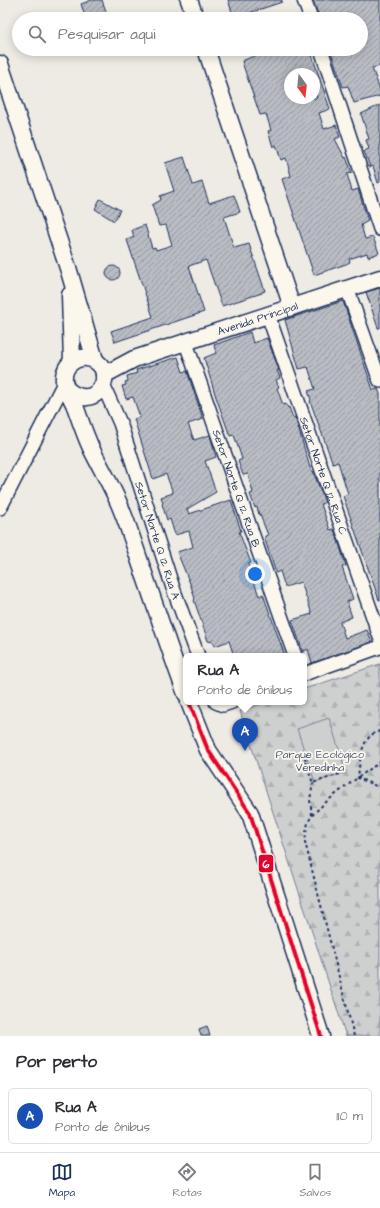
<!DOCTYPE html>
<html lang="pt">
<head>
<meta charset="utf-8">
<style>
  :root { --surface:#fff; --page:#f7f7f7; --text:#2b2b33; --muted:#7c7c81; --line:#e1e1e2; --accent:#1b2f5e }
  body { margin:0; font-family:"Architects Daughter",sans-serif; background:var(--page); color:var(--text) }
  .compass { position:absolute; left:284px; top:68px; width:36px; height:36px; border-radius:50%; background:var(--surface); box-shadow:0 2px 10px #0003; rotate:165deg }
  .you { position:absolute; left:255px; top:574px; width:14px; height:14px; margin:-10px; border:3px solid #fff; border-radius:50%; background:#1a73e8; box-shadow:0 0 0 6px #1a73e833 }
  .badge { display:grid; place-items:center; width:26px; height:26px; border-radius:50%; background:var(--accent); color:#fff; font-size:13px; font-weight:700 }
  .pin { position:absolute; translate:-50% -33px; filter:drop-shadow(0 1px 2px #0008) }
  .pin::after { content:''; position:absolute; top:21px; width:14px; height:12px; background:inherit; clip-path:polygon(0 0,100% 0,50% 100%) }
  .popup { position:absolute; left:183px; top:653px; width:124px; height:52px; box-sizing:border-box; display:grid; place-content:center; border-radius:6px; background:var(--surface); filter:drop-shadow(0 1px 3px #0005); font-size:13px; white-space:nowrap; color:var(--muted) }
  .popup b { font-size:15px; color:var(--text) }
  .popup::after { content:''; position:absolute; left:50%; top:100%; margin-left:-8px; border:8px solid transparent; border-top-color:var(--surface) }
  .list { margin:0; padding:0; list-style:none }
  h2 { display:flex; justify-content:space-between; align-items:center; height:52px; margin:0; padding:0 16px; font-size:17px }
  h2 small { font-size:13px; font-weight:400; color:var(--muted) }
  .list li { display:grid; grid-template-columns:26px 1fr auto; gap:12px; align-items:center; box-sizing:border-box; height:56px; margin:0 8px 8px; padding:0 8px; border:1px solid var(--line); border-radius:6px }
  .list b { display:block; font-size:15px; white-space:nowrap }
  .list p { margin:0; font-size:13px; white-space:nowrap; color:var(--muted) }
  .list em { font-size:13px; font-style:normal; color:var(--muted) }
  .icon { flex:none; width:22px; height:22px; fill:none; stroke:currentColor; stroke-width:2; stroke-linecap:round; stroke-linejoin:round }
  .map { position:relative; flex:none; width:380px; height:1036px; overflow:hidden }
  .search { position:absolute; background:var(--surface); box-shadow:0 2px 10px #0003; left:12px; right:12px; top:12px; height:44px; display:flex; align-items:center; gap:10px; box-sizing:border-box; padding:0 14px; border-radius:22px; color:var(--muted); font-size:15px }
  .sheet { height:116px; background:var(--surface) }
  nav { display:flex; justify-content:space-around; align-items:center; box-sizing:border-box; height:56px; border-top:1px solid var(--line); background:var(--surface); font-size:11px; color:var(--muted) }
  nav a { display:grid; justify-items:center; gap:2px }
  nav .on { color:var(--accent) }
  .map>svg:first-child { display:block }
</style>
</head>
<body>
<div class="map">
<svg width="380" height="1036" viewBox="0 0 380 1036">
  <defs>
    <pattern id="forest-firs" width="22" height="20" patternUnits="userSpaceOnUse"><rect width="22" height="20" fill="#cecfcf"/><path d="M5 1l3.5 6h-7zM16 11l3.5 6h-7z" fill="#b0b2b4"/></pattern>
    <pattern id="building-hatch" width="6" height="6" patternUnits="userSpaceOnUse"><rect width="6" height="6" fill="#b9bcc3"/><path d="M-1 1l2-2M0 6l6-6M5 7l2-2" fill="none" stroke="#9699a2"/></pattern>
  </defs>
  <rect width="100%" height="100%" fill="#eeebe4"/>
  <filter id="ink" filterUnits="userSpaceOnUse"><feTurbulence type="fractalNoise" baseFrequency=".025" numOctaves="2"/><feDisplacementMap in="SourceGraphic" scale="8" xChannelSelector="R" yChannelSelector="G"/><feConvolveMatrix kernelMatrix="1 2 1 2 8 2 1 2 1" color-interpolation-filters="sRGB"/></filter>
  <g filter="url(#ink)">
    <path fill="url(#forest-firs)" stroke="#747f96" d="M 380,664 L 380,1036 L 346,1036 L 240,711 L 267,702 L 304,702 L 304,689 Z"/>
    <path fill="#cecfcf" stroke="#747f96" d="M 329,718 L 346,772 L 315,782 L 297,729 Z"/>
    <path fill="url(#building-hatch)" stroke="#1b2f5e" fill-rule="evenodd" d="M 92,0 L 102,0 L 107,14 L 103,16 L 104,19 L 86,19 L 81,4 Z
      M 228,0 L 282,0 L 282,2 L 234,18 Z
      M 313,0 L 380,0 L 380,66 L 372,68 L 380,90 L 380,96 L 354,103 L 348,86 L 343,87 L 330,49 L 361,49 L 361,19 L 320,19 Z
      M 259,49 L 310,49 L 330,109 L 319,113 L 324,129 L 336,125 L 340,137 L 335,139 L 345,158 L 346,157 L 352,173 L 347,174 L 352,191 L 358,189 L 368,221 L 361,225 L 365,239 L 373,237 L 379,253 L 368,257 L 367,253 L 349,259 L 350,262 L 346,264 L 314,275 L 282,179 L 291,176 L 286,158 L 281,160 L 276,145 L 273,147 L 268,131 L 271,130 L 266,114 L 260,115 L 244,68 L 242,61 L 261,53 ZM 290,74 L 314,74 L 314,89 L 317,98 L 290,98 Z
      M 380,105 L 380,182 L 378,183 L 373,166 L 370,167 L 364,151 L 369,149 L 366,140 L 369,139 L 361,114 Z
      M 184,157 L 193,185 L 202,182 L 209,203 L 234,195 L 240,212 L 224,217 L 234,248 L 249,244 L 265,291 L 262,292 L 262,293 L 222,306 L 206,260 L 189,266 L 204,312 L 115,342 L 111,331 L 153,317 L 127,240 L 134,237 L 132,230 L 145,225 L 152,248 L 155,247 L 156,250 L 172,245 L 166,225 L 159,226 L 152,205 L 161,200 L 160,196 L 174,191 L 165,163 Z
      M 100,199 L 120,210 L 114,221 L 95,209 Z
      M106 273a7 7 0 1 1 14 0a7 7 0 1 1-14 0Z
      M 380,288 L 380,328 L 378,328 L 366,292 Z
      M 343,301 L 373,390 L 378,389 L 380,394 L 380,600 L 379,600 L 343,496 L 348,494 L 338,462 L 333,464 L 310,401 L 311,400 L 308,391 L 315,389 L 308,367 L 299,369 L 285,320 Z
      M 250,332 L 253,343 L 267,338 L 279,370 L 277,370 L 280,378 L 276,380 L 279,387 L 277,388 L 283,405 L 286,404 L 288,408 L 289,407 L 293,418 L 295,417 L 311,471 L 313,471 L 325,502 L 321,504 L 330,530 L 333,529 L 336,534 L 346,566 L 342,567 L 353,599 L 347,602 L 352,617 L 340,622 L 345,638 L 367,630 L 372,642 L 312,663 L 308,649 L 303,652 L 292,620 L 312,614 L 301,582 L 285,587 L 280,571 L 276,573 L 265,540 L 265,536 L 268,535 L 260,515 L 259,515 L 257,507 L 255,508 L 250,494 L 253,493 L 248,474 L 243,475 L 238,461 L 242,459 L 234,435 L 230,436 L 216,397 L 204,358 L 216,353 L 214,345 Z
      M 178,357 L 183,372 L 187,371 L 203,419 L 188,424 L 194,440 L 210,435 L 216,457 L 205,461 L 216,492 L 187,509 L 189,514 L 231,500 L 241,531 L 239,532 L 251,563 L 248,564 L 259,596 L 263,594 L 285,656 L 234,656 L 229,641 L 215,646 L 213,642 L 208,641 L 194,600 L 195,599 L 191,586 L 177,552 L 193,547 L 189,531 L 175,535 L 170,519 L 167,520 L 162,504 L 163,503 L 161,497 L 173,493 L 166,474 L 153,479 L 134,419 L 140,417 L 133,397 L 126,399 L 122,386 L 126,385 L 125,382 L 128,381 L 127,376 L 137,373 L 136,370 Z
      M 207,1026 L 210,1036 L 201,1036 L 199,1029 Z"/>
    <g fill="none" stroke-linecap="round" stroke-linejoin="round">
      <defs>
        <g id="minor">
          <path d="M 304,0 L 311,19"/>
          <path d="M 321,49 L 380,229"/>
          <path d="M 347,288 L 380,381"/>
          <path id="s1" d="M 268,315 L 380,637"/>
          <path id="s2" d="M 186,343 L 295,656"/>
          <path id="s3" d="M 103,385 L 120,423 L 173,588 L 198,656"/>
          <path d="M 0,508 L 64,383"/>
          <path d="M 304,674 L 380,647"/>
          <path d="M 216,702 L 223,705 L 232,702"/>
        </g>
        <g id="tertiary">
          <path d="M 189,0 L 196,19"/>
          <path d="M 206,49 L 292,307"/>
          <path d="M 0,64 L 69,271 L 95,360"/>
          <path d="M 70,295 L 72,362"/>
          <path id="s4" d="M 104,375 L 134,359 L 380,278"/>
          <path d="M 69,391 C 95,411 116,377 97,362 C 82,351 62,363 64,381 C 65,387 72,399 75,406 C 80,420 85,435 91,448 C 101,469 114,489 122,511 C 129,528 135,547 141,565 C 156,608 170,651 186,694"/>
          <path d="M 189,702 L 208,750 L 250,813 L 321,1036"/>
        </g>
      </defs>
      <use href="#minor" stroke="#1b2f5e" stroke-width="16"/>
      <use href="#tertiary" stroke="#1b2f5e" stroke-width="19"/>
      <path stroke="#1b2f5e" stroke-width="2" stroke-dasharray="3 3" stroke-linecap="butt" d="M 380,731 C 360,736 360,761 358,778 L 376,786 L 380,785
        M 307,758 L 304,759 L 313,783 L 346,772
        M 312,815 L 310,800 L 313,783
        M 354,1036 L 305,842 C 306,836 306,827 309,821 C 313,808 366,772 380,762"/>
      <use href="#minor" stroke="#fbf7ec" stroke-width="13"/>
      <use href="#tertiary" stroke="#fbf7ec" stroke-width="16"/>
      <defs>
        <path id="bus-1" d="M 189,702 L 208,750 L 250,813 L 321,1036"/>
      </defs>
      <use href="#bus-1" stroke="#fbf7ec" stroke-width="7"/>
      <use href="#bus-1" stroke="#e4002b" stroke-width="4"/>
    </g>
  </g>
  <g text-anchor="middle" stroke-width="3.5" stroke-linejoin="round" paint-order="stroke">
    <g font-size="11" fill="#1b2f5e" stroke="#fbf7ec">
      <text dy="4" stroke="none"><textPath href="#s4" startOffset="164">Avenida Principal</textPath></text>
      <text dy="4" stroke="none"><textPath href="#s1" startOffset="170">Setor Norte Q 12 Rua C</textPath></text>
      <text dy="4" stroke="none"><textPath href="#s2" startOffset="154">Setor Norte Q 12 Rua B</textPath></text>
      <text dy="4" stroke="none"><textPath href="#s3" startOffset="165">Setor Norte Q 12 Rua A</textPath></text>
    </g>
    <g font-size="11" fill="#48577a" stroke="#fbf7ec">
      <text x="320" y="758">Parque Ecológico<tspan x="320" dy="13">Veredinha</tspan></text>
    </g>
  </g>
  <rect stroke="#fbf7ec" stroke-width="1.5" x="258" y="854" width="16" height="19" rx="4" fill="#e4002b"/>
  <g font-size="11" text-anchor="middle" font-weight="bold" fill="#fff">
    <text x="266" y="868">6</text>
  </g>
</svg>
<svg class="compass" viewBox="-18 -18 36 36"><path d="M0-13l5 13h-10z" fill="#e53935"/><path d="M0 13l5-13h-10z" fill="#7c7c81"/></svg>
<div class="you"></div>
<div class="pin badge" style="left:245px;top:751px;background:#1a4fb4">A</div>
<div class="popup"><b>Rua A</b>Ponto de ônibus</div>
<div class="search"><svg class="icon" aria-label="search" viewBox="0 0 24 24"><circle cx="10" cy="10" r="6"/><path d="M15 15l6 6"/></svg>Pesquisar aqui</div>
</div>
<section class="sheet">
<h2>Por perto<small></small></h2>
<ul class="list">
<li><span class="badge" style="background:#1a4fb4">A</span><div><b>Rua A</b><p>Ponto de ônibus</p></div><em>110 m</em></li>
</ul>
</section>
<nav>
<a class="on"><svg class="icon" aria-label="map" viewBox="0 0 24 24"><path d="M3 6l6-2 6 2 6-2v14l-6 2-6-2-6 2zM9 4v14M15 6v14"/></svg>Mapa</a>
<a><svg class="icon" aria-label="directions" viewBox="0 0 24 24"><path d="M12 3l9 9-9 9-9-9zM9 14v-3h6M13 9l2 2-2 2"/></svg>Rotas</a>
<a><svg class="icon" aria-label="saved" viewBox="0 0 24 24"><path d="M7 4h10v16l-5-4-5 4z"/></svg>Salvos</a>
</nav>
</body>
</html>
